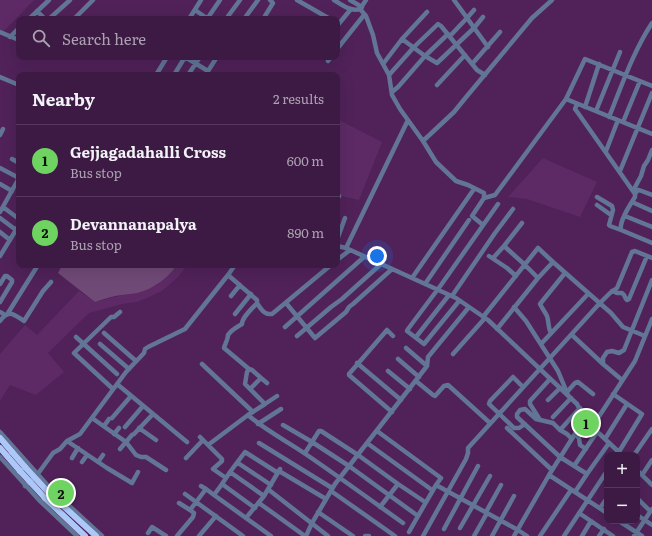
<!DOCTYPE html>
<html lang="en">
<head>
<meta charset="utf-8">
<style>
  :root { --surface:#3c1a43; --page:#47274e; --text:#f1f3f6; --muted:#aca1b2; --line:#55385c; --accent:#6ed360 }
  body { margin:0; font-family:Literata,serif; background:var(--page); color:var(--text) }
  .controls { position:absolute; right:12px; bottom:12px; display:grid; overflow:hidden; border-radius:8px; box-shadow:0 4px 16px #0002 }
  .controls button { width:36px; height:36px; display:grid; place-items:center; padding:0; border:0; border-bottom:1px solid var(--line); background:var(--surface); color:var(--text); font:20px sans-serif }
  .you { position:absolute; left:377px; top:256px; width:14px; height:14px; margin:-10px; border:3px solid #fff; border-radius:50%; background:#1a73e8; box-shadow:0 0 0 6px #1a73e833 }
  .badge { display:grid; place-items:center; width:26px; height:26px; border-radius:50%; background:var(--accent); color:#111; font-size:13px; font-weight:700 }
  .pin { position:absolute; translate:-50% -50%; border:2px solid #fff; box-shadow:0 1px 4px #0006 }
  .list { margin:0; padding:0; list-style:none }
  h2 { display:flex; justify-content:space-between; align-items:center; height:52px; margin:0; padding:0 16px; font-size:17px }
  h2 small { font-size:13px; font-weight:400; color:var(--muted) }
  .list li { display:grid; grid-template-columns:26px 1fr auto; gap:12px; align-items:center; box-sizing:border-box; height:72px; padding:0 16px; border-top:1px solid var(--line) }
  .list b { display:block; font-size:15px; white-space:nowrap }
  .list p { margin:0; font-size:13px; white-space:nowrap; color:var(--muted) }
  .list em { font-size:13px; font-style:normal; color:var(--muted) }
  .icon { flex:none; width:22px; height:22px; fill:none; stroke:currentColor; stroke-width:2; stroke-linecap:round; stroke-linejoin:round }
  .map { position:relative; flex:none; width:652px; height:536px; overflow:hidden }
  .search { position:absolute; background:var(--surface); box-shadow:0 4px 16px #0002; left:16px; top:16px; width:324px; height:44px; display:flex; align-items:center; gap:10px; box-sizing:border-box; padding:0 14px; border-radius:8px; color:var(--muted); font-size:15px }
  .panel { position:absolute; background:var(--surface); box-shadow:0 4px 16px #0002; left:16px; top:72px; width:324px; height:196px; border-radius:8px }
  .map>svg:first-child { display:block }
</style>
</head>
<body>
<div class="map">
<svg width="652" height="536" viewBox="0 0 652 536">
  <rect width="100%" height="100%" fill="#502259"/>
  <path fill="#5d2a66" d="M 0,0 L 34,0 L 3,32 L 0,31 Z
    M 337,119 L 382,142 L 359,200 L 337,195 Z
    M 543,158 L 597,182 L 580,217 L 527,199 L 508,197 Z
    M 177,265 L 187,265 L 179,276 L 169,285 L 160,292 L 149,297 L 137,302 L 122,304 L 89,313 L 48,353 L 64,372 L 36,395 L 10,385 L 0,401 L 0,354 L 25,325 L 37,335 L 79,291 L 95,302 L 147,289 L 156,285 L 164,279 Z"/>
  <path fill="#704a77" d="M 62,265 L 177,265 C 167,279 153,289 137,293 C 132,294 127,294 122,295 C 113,296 104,299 95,302 L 58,273 Z"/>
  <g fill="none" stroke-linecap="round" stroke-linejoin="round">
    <path stroke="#627596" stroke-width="4.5" d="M 297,0 L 330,19
      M 334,0 C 342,5 351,12 360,9 L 366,0
      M 350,0 L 362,7
      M 454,0 L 488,47
      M 360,9 L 366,16 L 373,35 L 377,53 L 389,75 L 392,95 L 400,109 L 423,141 L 436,162 L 456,181 L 468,185 L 484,193 L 484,198 L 472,216 L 483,225
      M 195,10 L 208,19
      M 37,11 L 45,19
      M 265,16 L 273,3 L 270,0
      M 29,19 L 49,0
      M 49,19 L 70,0
      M 74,19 L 93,0
      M 189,19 L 201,0
      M 207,19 L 220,0
      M 226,19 L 240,0
      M 244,19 L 258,0
      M 337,26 L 351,9
      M 0,32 L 19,40
      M 450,36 L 467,18 L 474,10
      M 10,37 L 19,28
      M 402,39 L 425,56 L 437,63 L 474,28 L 483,17
      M 337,49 L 364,15
      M 185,57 L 208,71 L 217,57
      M 328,61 L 331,57
      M 383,64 L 402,39 L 427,12
      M 472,64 L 500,32
      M 156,75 L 167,57
      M 174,75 L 185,57
      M 188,75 L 200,57
      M 389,75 L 414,47 L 438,24 L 441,26 L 477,70 L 485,75
      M 0,77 L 19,85
      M 437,85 L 465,55
      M 392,92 L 398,87 L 425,56 L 448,34
      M 566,99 L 652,134
      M 577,104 L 575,109 L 578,113 L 635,194 L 635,197 C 630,205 619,221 621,230 L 652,243
      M 585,107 L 599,64
      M 596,111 L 620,52
      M 609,117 C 622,85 633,52 652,23
      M 623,122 L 640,81
      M 0,135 L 3,129
      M 423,141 L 454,112 L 467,96 L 532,18 L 552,0
      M 606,151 L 618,120
      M 12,159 L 19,163
      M 0,168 L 19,178
      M 620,171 L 652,93
      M 0,184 L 12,191
      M 633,191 L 641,176 L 644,166 L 648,160 L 652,150
      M 635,194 L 638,190 L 639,190 L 652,195
      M 597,197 L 612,206 L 613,210 L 609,225 L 610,226 L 621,230
      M 484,198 L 495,195 L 566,99 L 585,59 L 652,86
      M 337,200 L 339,196
      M 632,202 L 652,211
      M 597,205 L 611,215
      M 3,207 L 19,219
      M 0,212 L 19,178
      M 625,216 L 652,227
      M 0,218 L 16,230
      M 0,232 L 10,240
      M 337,240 L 345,218
      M 337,246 L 346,248 L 456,298 L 488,320 L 577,404 L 582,414 L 584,423
      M 504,246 L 522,223
      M 346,248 L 408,120
      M 0,256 L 19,225
      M 489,256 L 507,268 L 516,276
      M 494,257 L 504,246 L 524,264 L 538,278
      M 337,260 L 350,250
      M 228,275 L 257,300 L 257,303 C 261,309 264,315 272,314 L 331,265
      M 412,278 L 474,189
      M 0,284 L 5,276 L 7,276 L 12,280 L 12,282 L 0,302
      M 425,284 L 469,220
      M 612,291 L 617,293 L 622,293 L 624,295 L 626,299 L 627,300 L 629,299 L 647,256
      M 231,296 L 240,285
      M 452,296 L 495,233 L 513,209
      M 459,301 L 424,344 L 407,331 L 408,329 L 441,285 L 498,204
      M 257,303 C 252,309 242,317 242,324 C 237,327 231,330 228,335 C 228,336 227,341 226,342 C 226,344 224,346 224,348 L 249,369 L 252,370 L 261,378 L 250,389 L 265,404 L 248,415 C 266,431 287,441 307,455 C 339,477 371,500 403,523
      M 286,303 L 315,338 L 346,312 L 349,307 L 353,304 L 392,269
      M 514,307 L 526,321 L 558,371 L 568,395
      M 0,312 L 5,315
      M 8,313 L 38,265
      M 235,314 L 251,294
      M 483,317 L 538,248 L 553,262
      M 0,321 C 9,309 13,314 24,321 L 43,291 L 51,282
      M 285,327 L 364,257
      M 497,329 L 538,278 L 553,262 L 611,313 L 623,327 L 645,336
      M 104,333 L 136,361
      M 551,333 C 548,328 549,322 547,316 C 545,312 542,308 540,304 L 565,273
      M 572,335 L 603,364 L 622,380
      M 297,336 L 331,307 L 342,299 L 381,264
      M 76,337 L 117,374
      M 416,337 L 449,295
      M 100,344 L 129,369
      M 541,344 L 588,294
      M 406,348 L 427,366
      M 453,354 L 485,318
      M 398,359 L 419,377
      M 357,363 L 401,400
      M 202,364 L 253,412
      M 603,364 L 603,358 L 607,352 L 612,351 L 619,353 L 624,350 L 652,280
      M 249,369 L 247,372 L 245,384 L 250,389
      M 388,371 L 410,389
      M 261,378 L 267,383
      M 416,381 L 433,395 L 435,396 L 444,386 L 448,385 L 490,423
      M 117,384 L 187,442
      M 523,387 L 513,377 L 490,401 L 489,404 L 514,428 L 519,428 L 525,424
      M 113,389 L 74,353 L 111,317 L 114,317 L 120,312
      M 567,392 L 575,383 L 578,382 L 593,394
      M 613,394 L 642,414 L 617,455
      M 548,400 L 560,388
      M 265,404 L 277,396
      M 392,412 L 349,375 L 349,374 L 387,330 L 393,336
      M 553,417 L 571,398
      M 92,418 L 126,442 L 136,455 L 141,457 L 146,457 L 166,470
      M 112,418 L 131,396
      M 540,420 L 530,404 L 530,401 L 550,379
      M 258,424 L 281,409
      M 589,424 L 622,455
      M 283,425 L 312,442 L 305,453
      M 104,426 L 109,419
      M 125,427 L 143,406
      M 139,428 L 156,440
      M 507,428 L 552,470
      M 560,430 L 580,408
      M 377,431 L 441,478 L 436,485 L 518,530 L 527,536
      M 0,432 L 50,488 L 102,536
      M 114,434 L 119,428
      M 134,434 L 153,414
      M 575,434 L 579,438 L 580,445 L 586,449
      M 200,437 L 222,459 L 222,461 L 213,469 L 226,478
      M 572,439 L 567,434 L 560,430 L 553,423 L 536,419 L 525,409 L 520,410 L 517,414 L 517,417 L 560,457 L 587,474
      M 605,439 L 627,404
      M 67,441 L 107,468 L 132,483 L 138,472
      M 259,443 L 332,488
      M 367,443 L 432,490
      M 208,445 L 248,415
      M 120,449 L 132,435
      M 634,455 L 652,429
      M 0,457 L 39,500 L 77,536
      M 72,458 L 78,448
      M 186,458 L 203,440
      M 82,462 L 87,455
      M 98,462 L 103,455
      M 238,463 L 271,485
      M 574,466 L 597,432
      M 637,470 L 652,485
      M 279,471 L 326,499
      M 230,472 L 245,452 L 278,473
      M 549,475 L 607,513
      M 642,475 L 652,460
      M 222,484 L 230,472 L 264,496
      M 398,484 L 358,455 L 321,431 L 319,431 L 312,442 L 349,466 L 418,516 L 436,485
      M 25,486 L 37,475 L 53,453 L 60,449 L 67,441 L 80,434 L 126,372 L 144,353 L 145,349 L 148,347 L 185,329 L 228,275 L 235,265
      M 201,486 L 206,489
      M 269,490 L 328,536
      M 331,491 L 395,536
      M 575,492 L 587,474 L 609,443
      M 185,494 L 243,536
      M 214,495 L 271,536
      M 637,498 L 650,511
      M 179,503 L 190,510
      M 259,503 L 305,536
      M 380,507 L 398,484 L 425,502
      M 600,508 L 607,498
      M 318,512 L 353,536
      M 486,512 L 501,485
      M 579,513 L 613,536
      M 637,515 L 652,525
      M 246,518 L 264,496 L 280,469
      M 619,521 L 642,536
      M 460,528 L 490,476
      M 444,529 L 478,466
      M 409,532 L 418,516
      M 148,533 L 152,527 L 166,536
      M 177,536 L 193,517 L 194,513 L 190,510 L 206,489 L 214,495 L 222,484 L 255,508
      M 199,536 L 216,516
      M 306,536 L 312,523 L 335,484 L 427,366 L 428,357 L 469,307
      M 365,536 L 369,536
      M 423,536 L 466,459 L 468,453 L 468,448 L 599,304 L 610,293 L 617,288 L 632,252 L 635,251 L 652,258
      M 474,536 L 487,513
      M 492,536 L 514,496
      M 514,536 L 549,475 L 580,426 C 585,421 591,426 596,421 L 635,361 L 652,319
      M 540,536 L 571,490
      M 564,536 L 607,471
      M 582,536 L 591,521
      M 599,536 L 604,529
      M 634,536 L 652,509"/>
    <path stroke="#acc8f8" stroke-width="6" d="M 0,448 L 20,471
      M 12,452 L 25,467
      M 49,493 L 96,536
      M 45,498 L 85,536"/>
    <path stroke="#acc8f8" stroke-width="6" d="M 0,438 L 12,452
      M 25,467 L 49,493
      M 20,471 L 45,498"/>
  </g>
</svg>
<div class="controls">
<button>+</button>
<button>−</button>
</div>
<div class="you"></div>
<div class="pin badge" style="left:586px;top:423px">1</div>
<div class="pin badge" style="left:61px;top:493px">2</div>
<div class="search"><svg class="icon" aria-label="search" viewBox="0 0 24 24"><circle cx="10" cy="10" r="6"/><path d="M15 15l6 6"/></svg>Search here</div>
<section class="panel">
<h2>Nearby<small>2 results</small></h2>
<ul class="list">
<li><span class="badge">1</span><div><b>Gejjagadahalli Cross</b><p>Bus stop</p></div><em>600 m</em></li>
<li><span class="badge">2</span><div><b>Devannanapalya</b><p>Bus stop</p></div><em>890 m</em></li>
</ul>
</section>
</div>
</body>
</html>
